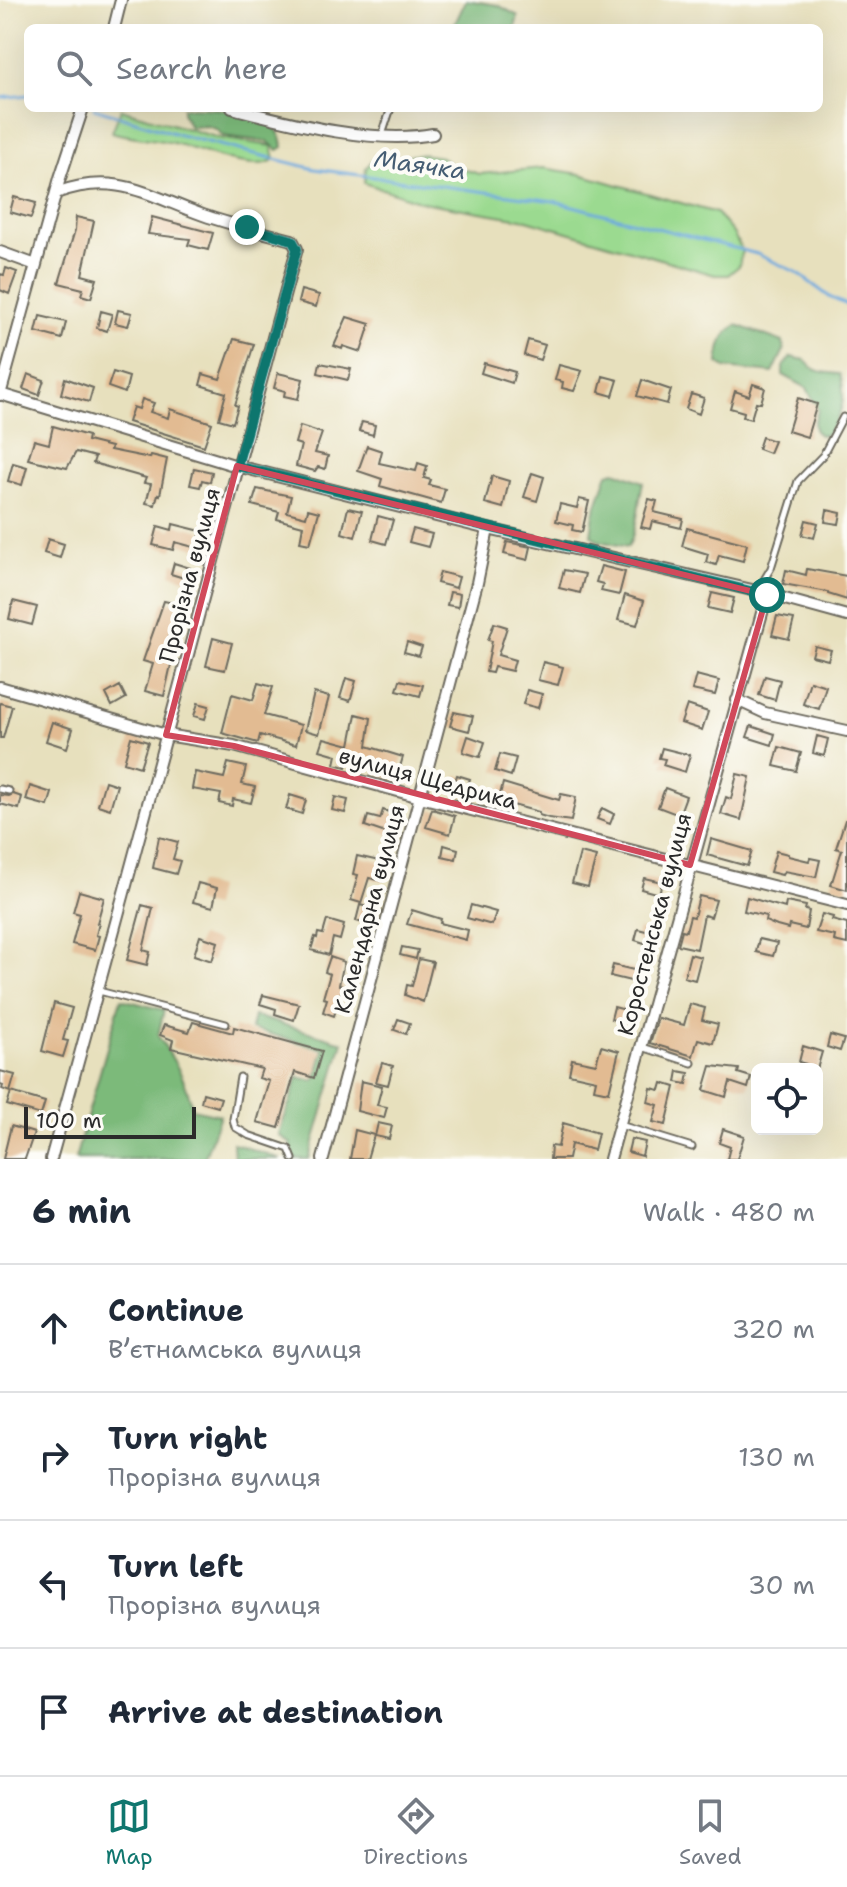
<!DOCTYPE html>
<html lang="en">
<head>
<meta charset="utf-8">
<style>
  :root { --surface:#fff; --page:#f6f6f7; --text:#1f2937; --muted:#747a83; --line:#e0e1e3; --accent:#0f766e }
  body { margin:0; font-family:"Shantell Sans",sans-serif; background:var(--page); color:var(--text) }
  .controls { position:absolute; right:24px; bottom:24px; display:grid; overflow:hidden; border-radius:12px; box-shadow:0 8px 32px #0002 }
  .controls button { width:72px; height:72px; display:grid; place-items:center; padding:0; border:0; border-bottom:2px solid var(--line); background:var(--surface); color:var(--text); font:40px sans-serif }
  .scale { position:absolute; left:24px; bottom:20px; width:172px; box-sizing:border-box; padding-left:8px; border:4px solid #2b2b2b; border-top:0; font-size:22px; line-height:28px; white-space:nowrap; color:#2b2b2b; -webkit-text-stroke:6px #fdfcf7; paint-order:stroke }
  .stop { position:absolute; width:24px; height:24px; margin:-18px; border:6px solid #0f766e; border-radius:50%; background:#fff }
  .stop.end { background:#0f766e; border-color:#fff; box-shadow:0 2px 8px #0008 }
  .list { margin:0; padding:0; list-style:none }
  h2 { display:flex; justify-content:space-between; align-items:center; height:104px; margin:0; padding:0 32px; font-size:34px }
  h2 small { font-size:26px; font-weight:400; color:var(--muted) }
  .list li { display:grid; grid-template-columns:52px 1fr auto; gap:24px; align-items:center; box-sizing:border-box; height:128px; padding:0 32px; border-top:2px solid var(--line) }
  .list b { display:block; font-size:30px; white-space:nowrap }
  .list p { margin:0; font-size:26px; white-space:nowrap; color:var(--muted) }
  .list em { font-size:26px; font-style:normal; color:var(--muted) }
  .icon { flex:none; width:44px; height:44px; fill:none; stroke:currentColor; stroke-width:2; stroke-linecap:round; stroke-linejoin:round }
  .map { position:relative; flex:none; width:847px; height:1159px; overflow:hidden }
  .search { position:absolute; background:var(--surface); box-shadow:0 8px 32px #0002; left:24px; right:24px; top:24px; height:88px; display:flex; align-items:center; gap:20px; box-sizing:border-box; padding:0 28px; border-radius:12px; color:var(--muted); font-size:30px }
  .sheet { height:616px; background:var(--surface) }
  nav { display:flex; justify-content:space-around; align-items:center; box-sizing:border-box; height:112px; border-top:2px solid var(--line); background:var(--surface); font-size:22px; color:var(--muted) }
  nav a { display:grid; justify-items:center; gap:4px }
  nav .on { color:var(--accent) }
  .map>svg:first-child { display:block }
</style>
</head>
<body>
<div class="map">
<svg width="847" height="1159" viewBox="0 0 847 1159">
  <rect width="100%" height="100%" fill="#fdfcf7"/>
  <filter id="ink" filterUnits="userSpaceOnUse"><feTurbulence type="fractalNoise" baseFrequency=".0125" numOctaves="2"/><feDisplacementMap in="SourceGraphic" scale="16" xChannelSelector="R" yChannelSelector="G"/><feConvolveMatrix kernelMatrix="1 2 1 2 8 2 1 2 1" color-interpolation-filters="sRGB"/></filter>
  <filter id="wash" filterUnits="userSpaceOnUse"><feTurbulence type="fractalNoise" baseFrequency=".006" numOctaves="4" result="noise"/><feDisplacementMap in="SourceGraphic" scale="32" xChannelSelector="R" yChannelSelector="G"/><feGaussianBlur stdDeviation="1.8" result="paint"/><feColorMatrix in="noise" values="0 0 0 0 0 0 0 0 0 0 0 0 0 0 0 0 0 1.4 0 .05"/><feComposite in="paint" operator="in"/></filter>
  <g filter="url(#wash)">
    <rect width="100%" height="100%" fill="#e7e0bd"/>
    <path fill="#9bda90" stroke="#63825e" stroke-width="2" d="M 121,109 L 219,138 L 272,146 L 275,159 C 255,175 196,148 173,143 C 152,138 132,138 112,132 Z
      M 421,154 L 441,157 L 452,166 L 480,174 L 543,168 L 580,174 L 716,213 L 733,233 L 742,250 L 739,266 L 728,275 L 715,275 L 527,220 L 422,202 L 364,183 L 366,168 L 372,161 Z"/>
    <path fill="#7cba7a" stroke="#547252" stroke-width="2" d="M 466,0 L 498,5 L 518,16 L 515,28 L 453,28 Z
      M 182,108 C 210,108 281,107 283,147 L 278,150 L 268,142 L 223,136 L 216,129 L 207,126 L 190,127 L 182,113 Z
      M 737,325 L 783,342 L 784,350 L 773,373 L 725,368 L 718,363 C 720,346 722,334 737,325 Z
      M 791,357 L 805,360 C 816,374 824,372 840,374 C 847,396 842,417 826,435 L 820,435 L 815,431 L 814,423 L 818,410 L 807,388 L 783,375 L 783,367 Z
      M 615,471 L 643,482 C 638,503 638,528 628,547 L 599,541 L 591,535 L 594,514 L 608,473 Z
      M 121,999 L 164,1010 L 158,1036 C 173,1058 188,1082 192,1109 L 220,1115 L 204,1159 L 75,1159 Z
      M 254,1016 L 343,1042 L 309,1159 L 288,1159 L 291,1144 L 279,1135 L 298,1077 L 315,1081 L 324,1049 L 251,1029 Z
      M 233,1143 L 281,1159 L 234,1159 Z"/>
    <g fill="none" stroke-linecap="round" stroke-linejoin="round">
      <path stroke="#6da9de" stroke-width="3" d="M 0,98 L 28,95
        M 94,108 L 180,135 L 315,169 L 554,201 L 757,254 L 796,272 L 831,298 L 847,305"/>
    </g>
    <g id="blocks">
      <path fill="#e2bb92" d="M 14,197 L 36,203 L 31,218 L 10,212 Z
        M 76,217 L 94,221 L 82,275 L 97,279 L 91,298 L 81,295 L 83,289 L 59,283 L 75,230 Z
        M 152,217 L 213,233 L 208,250 L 188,245 L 190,239 L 148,234 Z
        M 6,268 L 17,272 L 9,294 L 0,290 L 0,274 L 4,275 Z
        M 301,290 L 319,295 L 316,307 L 298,302 Z
        M 118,310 L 132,313 L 128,326 L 115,323 Z
        M 101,311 L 112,314 L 107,331 L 97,328 Z
        M 40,316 L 66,322 L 62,339 L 36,332 Z
        M 347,317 L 370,324 L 361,352 L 343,346 L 342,349 L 334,346 Z
        M 234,339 L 254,344 L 235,405 L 238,406 L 233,423 L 219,419 L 226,393 L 200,385 L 203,374 L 220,379 Z
        M 528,340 L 545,345 L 540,360 L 524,355 Z
        M 320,363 L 351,369 L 348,380 L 318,373 Z
        M 484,363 L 515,372 L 512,383 L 481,373 Z
        M 559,365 L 582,371 L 574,391 L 562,388 L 563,382 L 555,380 Z
        M 113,372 L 129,377 L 125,393 L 108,387 Z
        M 278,373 L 303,379 L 298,399 L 284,396 L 285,391 L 274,388 Z
        M 28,374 L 44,380 L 39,395 L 23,389 Z
        M 603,376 L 618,380 L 613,396 L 599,392 Z
        M 65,378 L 93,388 L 89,402 L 61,394 Z
        M 642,380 L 671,390 L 667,404 L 637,396 Z
        M 753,384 L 765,388 L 761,403 L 756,402 L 751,419 L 743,417 L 744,412 L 730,408 L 735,391 L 749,396 Z
        M 691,394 L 704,398 L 699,414 L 686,409 Z
        M 798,398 L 817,404 L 807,437 L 788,431 Z
        M 142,399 L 154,403 L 150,412 L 168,418 L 170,409 L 212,423 L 204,446 L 128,422 L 133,407 L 139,409 Z
        M 362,422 L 375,425 L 373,435 L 359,431 Z
        M 53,426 L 88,436 L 87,441 L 111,447 L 110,450 L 150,458 L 151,455 L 167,459 L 160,495 L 158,494 L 155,505 L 146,503 L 151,484 L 144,483 L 146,478 L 93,463 L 95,457 L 76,452 L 67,468 L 28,459 L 34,440 L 49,444 Z
        M 300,426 L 322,433 L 315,453 L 328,456 L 325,469 L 318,467 L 315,471 L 296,466 L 301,445 L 295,443 Z
        M 762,437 L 774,441 L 769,453 L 758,449 Z
        M 367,446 L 382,451 L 379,463 L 416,471 L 418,463 L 427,466 L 424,478 L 431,480 L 429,485 L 445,489 L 441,503 L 380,486 L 382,479 L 358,471 Z
        M 13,463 L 27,467 L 22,485 L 8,481 Z
        M 194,468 L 212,472 L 210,482 L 202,480 L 200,487 L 190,485 Z
        M 532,473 L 544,477 L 537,501 L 524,497 Z
        M 492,476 L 509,481 L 503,508 L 485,503 Z
        M 257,489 L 291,496 L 287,512 L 306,517 L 308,509 L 319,512 L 310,544 L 300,542 L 303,526 L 277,519 L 279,512 L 252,505 Z
        M 579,499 L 589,501 L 582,532 L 572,530 L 573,525 L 556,521 L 560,504 L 577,508 Z
        M 649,499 L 657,501 L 654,512 L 683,519 L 681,528 L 652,521 L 650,529 L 641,527 Z
        M 348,508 L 362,511 L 355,537 L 342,533 Z
        M 827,510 L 841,513 L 839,524 L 825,522 Z
        M 378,516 L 393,520 L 386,544 L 372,540 Z
        M 806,520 L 818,523 L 814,538 L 802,535 Z
        M 173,524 L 201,531 L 197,548 L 175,542 L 173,550 L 153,545 L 158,526 L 172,530 Z
        M 687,528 L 747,544 L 743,561 L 719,555 L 716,565 L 706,562 L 708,554 L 682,546 Z
        M 413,529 L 432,534 L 428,547 L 409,542 Z
        M 48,539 L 64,544 L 60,558 L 44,553 Z
        M 507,542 L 531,547 L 528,560 L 504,554 Z
        M 174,563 L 190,568 L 187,579 L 171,574 Z
        M 601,566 L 625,572 L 619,595 L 601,591 L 603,584 L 596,582 Z
        M 807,569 L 847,576 L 847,600 L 828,594 L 828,592 L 783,584 L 786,570 L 806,575 Z
        M 564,570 L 585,574 L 580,593 L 559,588 Z
        M 440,572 L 459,577 L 456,588 L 437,583 Z
        M 450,592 L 460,594 L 458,607 L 447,605 Z
        M 712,593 L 734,598 L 730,613 L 708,608 Z
        M 625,595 L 644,601 L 637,625 L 618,620 Z
        M 13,601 L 37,607 L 32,625 L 9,619 Z
        M 164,601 L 178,604 L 165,653 L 173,656 L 164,696 L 145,691 L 153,664 L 143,661 Z
        M 777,616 L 794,619 L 789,639 L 772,635 Z
        M 494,623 L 507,627 L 498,655 L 515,660 L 512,671 L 494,667 L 492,673 L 486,672 L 492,641 L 488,640 Z
        M 213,638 L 232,643 L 225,670 L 206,666 Z
        M 407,642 L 422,647 L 419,656 L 404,652 Z
        M 815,646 L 831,650 L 828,660 L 812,656 Z
        M 543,662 L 563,667 L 558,685 L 538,680 Z
        M 696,675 L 719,681 L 715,695 L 692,690 Z
        M 765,676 L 780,680 L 775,700 L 759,695 Z
        M 346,678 L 356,681 L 350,701 L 340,698 Z
        M 400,680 L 423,685 L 420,696 L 397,690 Z
        M 810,681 L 826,686 L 819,709 L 803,704 Z
        M 258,683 L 273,687 L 264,715 L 301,725 L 296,745 L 260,735 L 258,743 L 222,733 L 232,694 L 253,700 Z
        M 120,686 L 126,698 L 112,706 L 106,694 Z
        M 527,690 L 542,694 L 538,708 L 523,704 Z
        M 314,693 L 329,697 L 319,734 L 305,730 Z
        M 0,703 L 12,706 L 3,738 L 0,738 Z
        M 198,703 L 209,706 L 205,719 L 194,716 Z
        M 687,705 L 708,712 L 702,730 L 681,723 Z
        M 454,712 L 473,716 L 469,731 L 450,726 Z
        M 356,714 L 371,718 L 367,746 L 403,757 L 396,780 L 380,775 L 383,765 L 376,763 L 377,760 L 350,753 L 346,767 L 335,764 L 337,755 L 320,750 L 324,738 L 350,745 Z
        M 52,722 L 73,729 L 67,748 L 46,741 Z
        M 751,726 L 775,734 L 772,745 L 747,737 Z
        M 468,736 L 485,742 L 480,757 L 463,752 Z
        M 817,736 L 828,739 L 824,756 L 813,753 Z
        M 131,737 L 148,742 L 140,767 L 124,762 Z
        M 779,747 L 801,753 L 796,771 L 774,766 Z
        M 662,748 L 690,755 L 685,772 L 663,765 L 665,759 L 659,758 Z
        M 500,754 L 516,758 L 511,776 L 495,771 Z
        M 228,763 L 246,767 L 242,784 L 255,787 L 251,803 L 233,799 L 232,806 L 219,803 L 221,794 L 192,789 L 195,772 L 224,778 Z
        M 737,774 L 750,777 L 741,820 L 721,814 L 726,797 L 731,799 Z
        M 457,775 L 470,779 L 464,797 L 451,793 Z
        M 105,781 L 117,785 L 110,809 L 98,805 Z
        M 503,783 L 559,800 L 561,794 L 576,797 L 571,821 L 549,818 L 539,815 L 539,812 L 509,804 L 508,809 L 497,806 Z
        M 30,786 L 52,793 L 48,806 L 26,800 Z
        M 665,788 L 686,796 L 679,815 L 658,807 Z
        M 13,794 L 22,797 L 19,809 L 0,804 L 0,795 L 9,796 Z
        M 290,795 L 306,800 L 302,814 L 286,809 Z
        M 335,797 L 348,800 L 345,813 L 332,810 Z
        M 602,808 L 614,814 L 610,824 L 597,819 Z
        M 432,809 L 455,816 L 450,834 L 426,827 Z
        M 383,810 L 401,816 L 394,836 L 365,826 L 368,816 L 380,819 Z
        M 845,820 L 847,820 L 847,890 L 831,885 L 842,850 L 836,848 Z
        M 159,837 L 178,842 L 173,859 L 180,861 L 176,874 L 153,868 Z
        M 711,839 L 752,851 L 747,866 L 707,855 Z
        M 444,845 L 458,849 L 456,859 L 442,856 Z
        M 776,851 L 788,854 L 788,856 L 809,861 L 810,858 L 820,860 L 816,877 L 784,871 L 782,875 L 770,872 Z
        M 580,853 L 596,857 L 588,887 L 572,883 Z
        M 357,856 L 388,863 L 383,881 L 369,878 L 361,903 L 351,900 L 358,875 L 353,874 Z
        M 644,878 L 662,882 L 659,894 L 641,889 Z
        M 198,883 L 217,888 L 213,907 L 193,902 Z
        M 79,891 L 104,898 L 97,923 L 99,923 L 96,935 L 99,936 L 95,950 L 72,944 L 80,914 L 73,912 Z
        M 699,896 L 716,900 L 711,917 L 704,915 L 697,949 L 678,945 L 682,930 L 686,931 L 690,916 L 694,917 Z
        M 747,897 L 785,908 L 786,902 L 806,906 L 805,910 L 809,911 L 806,929 L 789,925 L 788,929 L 777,926 L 765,921 L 766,916 L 744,911 Z
        M 142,905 L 153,908 L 143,950 L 150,952 L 147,965 L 127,960 Z
        M 360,905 L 375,909 L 371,925 L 356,921 Z
        M 471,905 L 496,912 L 492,925 L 467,918 Z
        M 412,910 L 441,919 L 440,923 L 468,930 L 466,940 L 407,924 Z
        M 822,914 L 833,917 L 832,920 L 847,924 L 847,944 L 834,941 L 835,936 L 816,932 Z
        M 327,920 L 344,925 L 340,940 L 333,938 L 329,955 L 311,950 L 315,937 L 317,938 L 318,933 L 323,934 Z
        M 638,929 L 658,934 L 654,946 L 635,940 Z
        M 200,936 L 218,942 L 212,961 L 194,955 Z
        M 759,939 L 777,943 L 773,956 L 756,952 Z
        M 402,947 L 418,950 L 416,959 L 400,955 Z
        M 690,954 L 701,957 L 695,980 L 684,977 Z
        M 330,957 L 344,962 L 339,985 L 343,986 L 334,1016 L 323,1012 L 327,999 L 323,998 L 330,974 L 325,972 Z
        M 419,959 L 433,962 L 423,1002 L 405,995 L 407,985 L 412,986 Z
        M 613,965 L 642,972 L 639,983 L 610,976 Z
        M 263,995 L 299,1004 L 294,1020 L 275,1014 L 276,1009 L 260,1004 Z
        M 54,1003 L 72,1008 L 63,1040 L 68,1041 L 63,1057 L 42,1051 Z
        M 690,1004 L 705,1008 L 702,1020 L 718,1024 L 713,1043 L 698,1039 L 693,1056 L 650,1043 L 658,1018 L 684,1025 Z
        M 614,1007 L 633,1012 L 630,1024 L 611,1019 Z
        M 398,1019 L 410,1023 L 406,1034 L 394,1030 Z
        M 193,1022 L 233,1033 L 234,1027 L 322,1051 L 314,1078 L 295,1072 L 279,1128 L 257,1122 L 269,1081 L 259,1078 L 262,1069 L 171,1048 L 173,1040 L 160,1035 L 164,1025 L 189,1032 Z
        M 830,1035 L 844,1039 L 840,1051 L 827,1047 Z
        M 601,1046 L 619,1051 L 609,1092 L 594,1089 L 596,1080 L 569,1074 L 572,1059 L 596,1064 Z
        M 803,1046 L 822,1052 L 817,1069 L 805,1069 L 806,1064 L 799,1062 Z
        M 382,1063 L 393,1066 L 388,1085 L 376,1082 Z
        M 711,1066 L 739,1069 L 738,1073 L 751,1077 L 748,1088 L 730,1082 L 726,1097 L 704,1090 Z
        M 0,1071 L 15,1075 L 10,1092 L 2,1089 L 3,1086 L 0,1085 Z
        M 678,1071 L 689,1073 L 687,1084 L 676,1082 Z
        M 361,1081 L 382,1086 L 377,1105 L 387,1107 L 384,1118 L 357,1111 Z
        M 662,1083 L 675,1087 L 666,1125 L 653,1122 L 658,1105 L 648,1102 L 651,1088 L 660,1090 Z
        M 11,1092 L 45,1102 L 41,1115 L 7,1105 Z
        M 203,1093 L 221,1098 L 218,1107 L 201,1102 Z
        M 378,1123 L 392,1126 L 389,1139 L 375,1136 Z
        M 563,1123 L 598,1133 L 594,1150 L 571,1144 L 568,1159 L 550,1159 L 551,1146 L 558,1147 Z
        M 11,1126 L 34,1133 L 25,1159 L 3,1159 Z
        M 723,1129 L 744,1136 L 737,1159 L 727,1159 L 730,1147 L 719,1143 Z
        M 355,1130 L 374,1135 L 367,1159 L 350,1159 Z
        M 631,1139 L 645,1142 L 642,1156 L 628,1152 Z"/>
    </g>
  </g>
  <g filter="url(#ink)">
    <use href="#blocks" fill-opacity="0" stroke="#6d6a5e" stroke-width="2"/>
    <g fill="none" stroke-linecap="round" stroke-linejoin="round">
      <defs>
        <path id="lane" d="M 382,135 L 391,108
          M 753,589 L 762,583 L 771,568 L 798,481 L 823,455 L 843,417
          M 0,789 L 9,791
          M 99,991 L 226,1024
          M 642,1047 L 692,1063
          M 240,1077 L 233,1119 L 235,1127 L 248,1135 L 289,1149 L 293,1159
          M 620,1125 L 692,1147"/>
        <path id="street" d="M 114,28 L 121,0
          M 232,108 C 291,123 373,145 433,134
          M 0,252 L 36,265
          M 0,394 L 237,466 L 488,529 L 752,590 L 847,616
          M 0,395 L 60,178 L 83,108
          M 0,687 L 166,735 L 234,746 L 420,797 L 847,905
          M 737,700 L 765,713 L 847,731
          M 51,1159 C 136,856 214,552 297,249 L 292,240 C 262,232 232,225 203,215 C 147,195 116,171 56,193
          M 323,1159 L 477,583 L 488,529
          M 610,1159 L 767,595"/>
      </defs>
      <use href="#lane" stroke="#6d6a5e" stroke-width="9"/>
      <use href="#street" stroke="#6d6a5e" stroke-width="14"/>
      <use href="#lane" stroke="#fff" stroke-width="5"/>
      <use href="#street" stroke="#fff" stroke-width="10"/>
    </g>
  </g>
  <g fill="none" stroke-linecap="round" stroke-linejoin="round" filter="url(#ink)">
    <path stroke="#0f766e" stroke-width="10" d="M 247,227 L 292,240 L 297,249 L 237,466 L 767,595"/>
  </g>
  <path fill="none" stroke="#d1495b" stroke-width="6" stroke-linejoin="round" d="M 237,466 L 767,595 L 690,865 L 234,746 L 166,735 Z"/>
  <g text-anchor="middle" stroke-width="8" stroke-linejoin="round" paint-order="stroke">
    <g font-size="22" fill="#2b2b2b" stroke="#fdfcf7">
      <text transform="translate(189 575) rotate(-75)" y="8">Прорізна вулиця</text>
      <text transform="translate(428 778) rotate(15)" y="8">вулиця Щедрика</text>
      <text transform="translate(369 909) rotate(-75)" y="8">Календарна вулиця</text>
      <text transform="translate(654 924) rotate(-75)" y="8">Коростенська вулиця</text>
    </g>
    <g font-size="24" font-style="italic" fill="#455d73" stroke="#fdfcf7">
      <text transform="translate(420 165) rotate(8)" y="8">Маячка</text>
    </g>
  </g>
</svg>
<div class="controls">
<button><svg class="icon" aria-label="locate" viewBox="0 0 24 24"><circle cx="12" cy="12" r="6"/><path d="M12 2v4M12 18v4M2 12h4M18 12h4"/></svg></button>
</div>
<div class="scale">100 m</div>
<div class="stop" style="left:767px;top:595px"></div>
<div class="stop end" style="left:247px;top:227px"></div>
<div class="search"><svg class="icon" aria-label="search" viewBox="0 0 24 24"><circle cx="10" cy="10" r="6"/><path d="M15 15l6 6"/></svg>Search here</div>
</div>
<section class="sheet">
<h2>6 min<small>Walk · 480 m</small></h2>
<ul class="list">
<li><svg class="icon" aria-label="ahead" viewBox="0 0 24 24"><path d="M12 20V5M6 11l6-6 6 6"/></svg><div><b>Continue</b><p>Вʼєтнамська вулиця</p></div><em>320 m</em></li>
<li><svg class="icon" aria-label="right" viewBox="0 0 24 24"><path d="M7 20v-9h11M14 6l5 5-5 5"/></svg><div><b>Turn right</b><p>Прорізна вулиця</p></div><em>130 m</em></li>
<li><svg class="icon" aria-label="left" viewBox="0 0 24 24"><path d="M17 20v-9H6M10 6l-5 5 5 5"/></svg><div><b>Turn left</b><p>Прорізна вулиця</p></div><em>30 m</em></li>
<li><svg class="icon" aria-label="arrive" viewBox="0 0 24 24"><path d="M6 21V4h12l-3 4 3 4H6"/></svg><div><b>Arrive at destination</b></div></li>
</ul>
</section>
<nav>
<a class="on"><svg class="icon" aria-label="map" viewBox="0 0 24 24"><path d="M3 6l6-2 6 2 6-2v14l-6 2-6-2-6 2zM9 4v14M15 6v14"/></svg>Map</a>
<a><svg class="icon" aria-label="directions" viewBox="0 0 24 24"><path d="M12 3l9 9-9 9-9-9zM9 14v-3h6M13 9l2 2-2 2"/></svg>Directions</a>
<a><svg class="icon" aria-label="saved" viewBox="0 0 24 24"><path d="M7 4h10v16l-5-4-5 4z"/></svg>Saved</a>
</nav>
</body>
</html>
